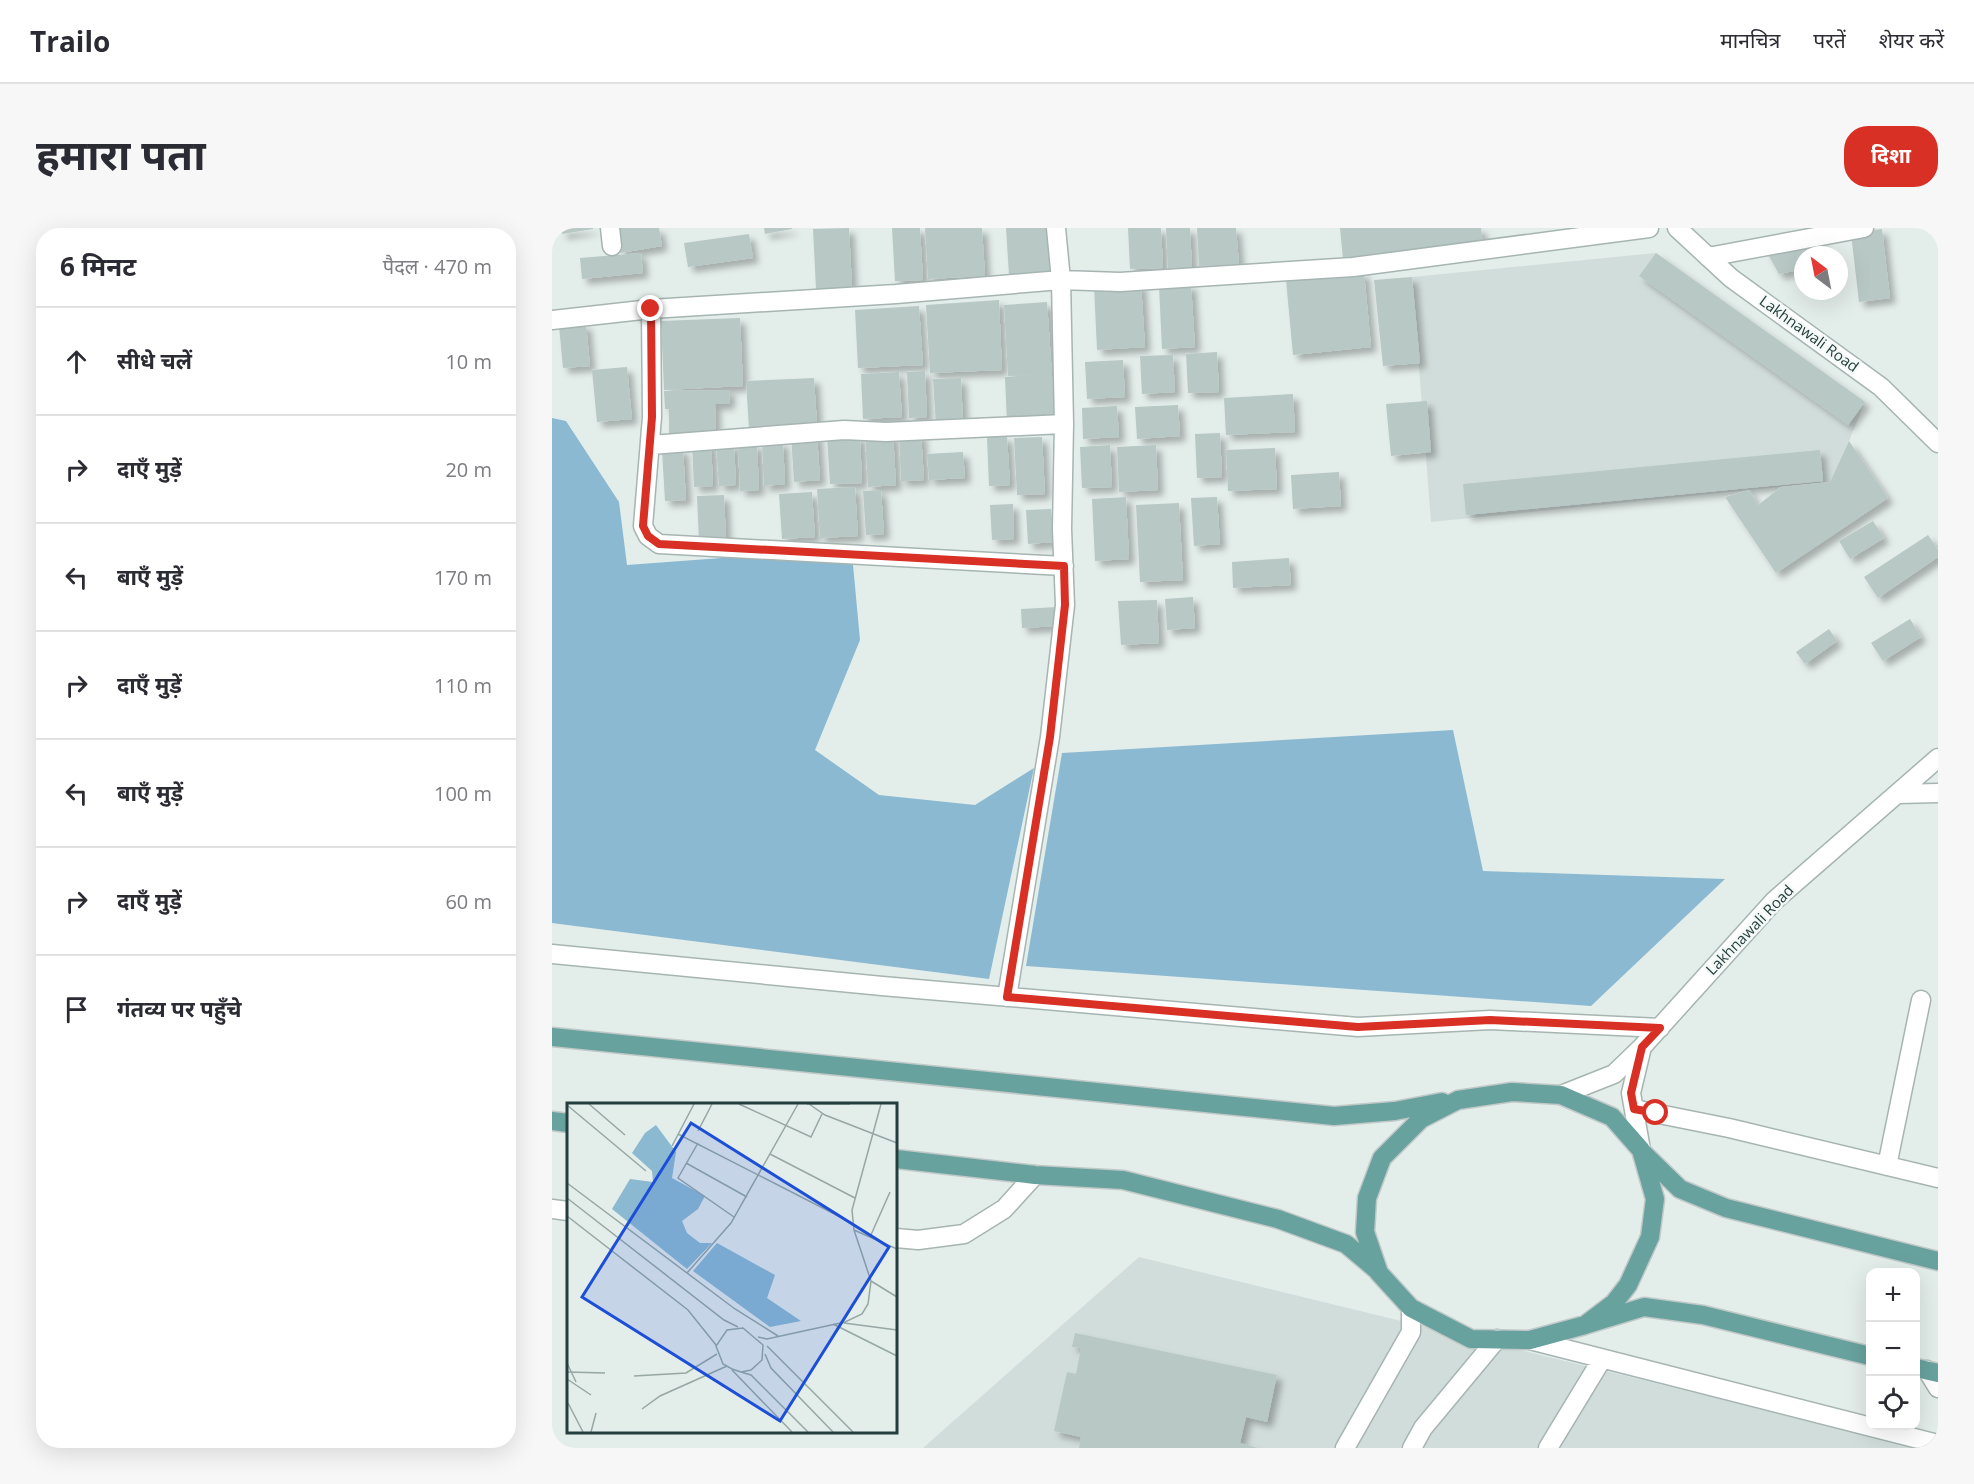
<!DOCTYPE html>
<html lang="hi">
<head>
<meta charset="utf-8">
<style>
  :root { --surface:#fff; --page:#f7f7f7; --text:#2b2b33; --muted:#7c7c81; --line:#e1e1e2; --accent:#d93025 }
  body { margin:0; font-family:"Open Sans","Noto Sans Devanagari",sans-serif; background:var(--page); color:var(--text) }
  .controls { position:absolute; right:18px; bottom:18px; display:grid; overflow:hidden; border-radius:12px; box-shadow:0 6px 24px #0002 }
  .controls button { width:54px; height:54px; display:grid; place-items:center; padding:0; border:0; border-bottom:2px solid var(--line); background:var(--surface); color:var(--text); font:30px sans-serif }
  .compass { position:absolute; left:1242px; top:18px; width:54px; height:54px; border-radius:50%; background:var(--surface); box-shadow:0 6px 24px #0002; rotate:328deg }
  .stop { position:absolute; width:18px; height:18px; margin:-14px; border:4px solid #d93025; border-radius:50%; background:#fff }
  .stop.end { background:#d93025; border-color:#fff; box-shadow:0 2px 6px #0008 }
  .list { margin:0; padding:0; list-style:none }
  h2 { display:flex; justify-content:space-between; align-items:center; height:78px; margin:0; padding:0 24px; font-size:26px }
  h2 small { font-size:20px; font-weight:400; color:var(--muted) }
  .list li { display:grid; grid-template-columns:39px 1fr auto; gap:18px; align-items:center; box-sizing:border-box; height:108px; padding:0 24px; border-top:2px solid var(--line) }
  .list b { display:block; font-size:22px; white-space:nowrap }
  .list em { font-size:20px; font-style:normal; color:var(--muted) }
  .icon { flex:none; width:33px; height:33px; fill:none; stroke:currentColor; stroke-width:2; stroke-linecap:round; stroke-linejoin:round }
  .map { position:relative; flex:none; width:1386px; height:1220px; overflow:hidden; border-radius:24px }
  header { display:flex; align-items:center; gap:36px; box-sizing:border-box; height:84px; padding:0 30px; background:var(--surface); border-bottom:2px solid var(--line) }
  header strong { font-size:28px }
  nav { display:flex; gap:33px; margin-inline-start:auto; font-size:21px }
  .intro { display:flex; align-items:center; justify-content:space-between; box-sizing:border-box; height:144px; padding:0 36px }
  h1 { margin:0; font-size:42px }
  .button { padding:15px 27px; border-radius:24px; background:var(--accent); color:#fff; font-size:21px; font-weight:700 }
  main { display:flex; gap:36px; padding:0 36px }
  aside { flex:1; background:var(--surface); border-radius:24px; box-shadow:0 6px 24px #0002 }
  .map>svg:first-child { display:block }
</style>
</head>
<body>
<header>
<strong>Trailo</strong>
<nav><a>मानचित्र</a><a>परतें</a><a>शेयर करें</a></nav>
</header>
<div class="intro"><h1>हमारा पता</h1><a class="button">दिशा</a></div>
<main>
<aside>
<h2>6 मिनट<small>पैदल · 470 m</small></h2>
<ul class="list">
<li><svg class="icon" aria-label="ahead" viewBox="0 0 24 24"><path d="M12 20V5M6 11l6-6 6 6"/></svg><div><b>सीधे चलें</b></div><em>10 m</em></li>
<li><svg class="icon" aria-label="right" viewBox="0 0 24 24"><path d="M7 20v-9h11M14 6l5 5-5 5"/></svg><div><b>दाएँ मुड़ें</b></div><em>20 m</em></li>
<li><svg class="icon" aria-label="left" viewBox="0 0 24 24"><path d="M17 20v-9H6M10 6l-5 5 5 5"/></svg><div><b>बाएँ मुड़ें</b></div><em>170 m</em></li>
<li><svg class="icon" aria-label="right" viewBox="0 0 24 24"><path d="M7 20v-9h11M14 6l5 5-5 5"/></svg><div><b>दाएँ मुड़ें</b></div><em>110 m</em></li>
<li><svg class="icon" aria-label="left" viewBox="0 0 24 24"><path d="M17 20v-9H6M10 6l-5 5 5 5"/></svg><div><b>बाएँ मुड़ें</b></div><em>100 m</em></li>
<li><svg class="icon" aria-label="right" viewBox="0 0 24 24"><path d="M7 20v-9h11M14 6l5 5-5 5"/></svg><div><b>दाएँ मुड़ें</b></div><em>60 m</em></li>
<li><svg class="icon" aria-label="arrive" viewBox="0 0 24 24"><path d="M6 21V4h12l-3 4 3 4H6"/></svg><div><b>गंतव्य पर पहुँचे</b></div></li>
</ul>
</aside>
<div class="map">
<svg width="1386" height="1220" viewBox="0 0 1386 1220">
  <defs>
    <filter id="shadow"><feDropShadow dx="5.5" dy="5.5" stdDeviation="3" flood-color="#0004"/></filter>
  </defs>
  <rect width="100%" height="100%" fill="#e3edea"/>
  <path fill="#d1ddda" d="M 1104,25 L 1313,174 L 1297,213 L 1278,254 L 879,294 L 860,49 Z
    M 587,1029 L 1369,1220 L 371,1220 Z"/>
  <path fill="#8bb9d1" d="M 0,190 L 14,193 L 67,274 L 75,337 L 183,329 L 300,326 L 308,412 L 263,522 L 327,567 L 423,577 L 482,540 L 437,751 L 0,695 Z
    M 901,502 L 931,643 L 1173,651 L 1039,778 L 474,738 L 510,525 Z"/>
  <path fill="#b8c8c4" filter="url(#shadow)" d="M 9,0 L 41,0 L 41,1 L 10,6 Z
    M 64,0 L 107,0 L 110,18 L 68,25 Z
    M 212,0 L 240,0 L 240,1 L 213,6 Z
    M 297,0 L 300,59 L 264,61 L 261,1 Z
    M 340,0 L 368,0 L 371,52 L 343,53 Z
    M 373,0 L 430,0 L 433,48 L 376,51 Z
    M 454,0 L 496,0 L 498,45 L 457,47 Z
    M 576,0 L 609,0 L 611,40 L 578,41 Z
    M 614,0 L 638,0 L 640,41 L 616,42 Z
    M 645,0 L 684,0 L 687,36 L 647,38 Z
    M 788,0 L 929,0 L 931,18 L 791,31 Z
    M 1330,1 L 1338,70 L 1307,74 L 1299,5 Z
    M 197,6 L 201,30 L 136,39 L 132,15 Z
    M 1269,13 L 1272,27 L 1251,27 L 1251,41 L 1227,46 L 1213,21 Z
    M 89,25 L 91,45 L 30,51 L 28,30 Z
    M 1104,25 L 1313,174 L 1296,197 L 1087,48 Z
    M 812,44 L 819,119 L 741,127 L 734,52 Z
    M 860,49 L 868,135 L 831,138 L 822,52 Z
    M 589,55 L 593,119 L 545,122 L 542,58 Z
    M 639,56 L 643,119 L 610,121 L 607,58 Z
    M 447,72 L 450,142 L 378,145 L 374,77 Z
    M 495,74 L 503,192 L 455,195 L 453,149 L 489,147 L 456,148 L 452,77 Z
    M 367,78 L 371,137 L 306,140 L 303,82 Z
    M 188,90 L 191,158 L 112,162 L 109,93 Z
    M 34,96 L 38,138 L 11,140 L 7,98 Z
    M 665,124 L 667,164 L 636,165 L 634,126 Z
    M 621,127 L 623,164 L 590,166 L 588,128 Z
    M 571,132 L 573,169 L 535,171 L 533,134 Z
    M 75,139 L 80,191 L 45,194 L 40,142 Z
    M 373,143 L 375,189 L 357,190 L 355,144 Z
    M 347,144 L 350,189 L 311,191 L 309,146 Z
    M 262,150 L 265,197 L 197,201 L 194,153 Z
    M 409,150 L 411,196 L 384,198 L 381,151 Z
    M 178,162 L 177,176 L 163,176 L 164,211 L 117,212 L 117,181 L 113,181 L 112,163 Z
    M 741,166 L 743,204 L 674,207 L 672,170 Z
    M 875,173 L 879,224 L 839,228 L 834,176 Z
    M 626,177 L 628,208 L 585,211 L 583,179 Z
    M 565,178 L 567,209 L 531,211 L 530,180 Z
    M 341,205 L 344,257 L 316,259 L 313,207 Z
    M 369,205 L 372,252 L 349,253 L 347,206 Z
    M 668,205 L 670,249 L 645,250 L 643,206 Z
    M 265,206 L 268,252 L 242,254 L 239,207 Z
    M 308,207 L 310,255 L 278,256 L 275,209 Z
    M 455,208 L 458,257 L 437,258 L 435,209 Z
    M 490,209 L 493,266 L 465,267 L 462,210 Z
    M 231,213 L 233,256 L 212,258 L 210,215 Z
    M 1297,213 L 1336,270 L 1224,345 L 1173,269 L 1197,262 L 1206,277 L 1229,259 L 1278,254 Z
    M 159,214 L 161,258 L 142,259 L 140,215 Z
    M 182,215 L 184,257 L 167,258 L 164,216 Z
    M 205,215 L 207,262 L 188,263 L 186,217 Z
    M 558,217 L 560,259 L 530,260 L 528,219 Z
    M 604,217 L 606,262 L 567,264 L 565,219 Z
    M 131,220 L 134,272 L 113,273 L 110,222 Z
    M 723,220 L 725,261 L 676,263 L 674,222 Z
    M 1268,222 L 1271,253 L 914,287 L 911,256 Z
    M 411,224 L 413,250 L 377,252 L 375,226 Z
    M 787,244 L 789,278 L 741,281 L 739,247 Z
    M 303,259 L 306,308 L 268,310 L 265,261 Z
    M 329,262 L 332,306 L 314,307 L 311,263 Z
    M 260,264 L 263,309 L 230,311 L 227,266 Z
    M 172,267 L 174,312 L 147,313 L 145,268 Z
    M 574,269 L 577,331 L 543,333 L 540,271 Z
    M 665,269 L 668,316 L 642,318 L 639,270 Z
    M 627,275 L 631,352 L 588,354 L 584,277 Z
    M 461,276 L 462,311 L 440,312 L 438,277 Z
    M 499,281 L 501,314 L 476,316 L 474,282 Z
    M 1321,293 L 1332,310 L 1298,331 L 1287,313 Z
    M 1376,307 L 1386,322 L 1386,329 L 1326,370 L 1312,349 Z
    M 737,330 L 739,357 L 681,360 L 680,334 Z
    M 641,369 L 643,400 L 615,402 L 613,371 Z
    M 605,372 L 607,415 L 569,417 L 566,373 Z
    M 506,379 L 506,398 L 470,400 L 469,381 Z
    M 1358,391 L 1369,409 L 1331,433 L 1319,415 Z
    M 1277,401 L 1285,413 L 1253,436 L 1244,424 Z
    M 523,1105 L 725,1147 L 715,1194 L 694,1189 L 688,1215 L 705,1220 L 527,1220 L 529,1209 L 502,1203 L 515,1144 L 524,1146 L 529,1120 L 520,1119 Z"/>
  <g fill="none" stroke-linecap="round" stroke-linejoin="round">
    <defs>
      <path id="minor" d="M 58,0 L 60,18
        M 1125,0 L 1179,50 L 1329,159 L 1386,215
        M 1156,29 L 1312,0
        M 99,81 L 100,189 L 91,298 L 96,308 L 107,316 L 512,338
        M 0,92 L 99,81 L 344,66 L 509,52 L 568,54 L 801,39 L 1097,0
        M 99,217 L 292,202 L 334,204 L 512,196
        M 1345,566 L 1386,565
        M 0,726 L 330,758 L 806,799 L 938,792 L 1108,800
        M 455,769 L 498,509 L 513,377 L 510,301 L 512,196 L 509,52 L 504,0
        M 1009,867 L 1062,846 L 1090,819 L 1222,673 L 1386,530
        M 1082,881 L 1177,900 L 1386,950
        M 1089,922 L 1079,865 L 1090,819
        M 1335,938 L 1369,772
        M 0,981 L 16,983
        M 344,1010 L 366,1012 L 412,1006 L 452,981 L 483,947
        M 978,1112 L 1386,1216
        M 1375,1142 L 1386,1160
        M 793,1220 L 859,1104 L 859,1080
        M 860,1220 L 871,1200 L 945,1111
        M 996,1220 L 1050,1131"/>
      <path id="major" d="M 0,809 L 782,888 L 843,883 L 890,874
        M 0,893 L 16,895
        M 1090,924 L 1128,961 L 1174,980 L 1386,1033
        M 344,931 L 483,947 L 571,952 L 726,991 L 794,1016 L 826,1043
        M 1033,1097 L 1062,1075 L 1076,1057 L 1098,1009 L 1103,971 L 1089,922 L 1060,889 L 1009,867 L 960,864 L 906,872 L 869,891 L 830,930 L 815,970 L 813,1004 L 827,1045 L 859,1080 L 919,1111 L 978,1112 L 1033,1097 L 1092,1079 L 1151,1087 L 1318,1128
        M 1364,1140 L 1386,1145"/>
    </defs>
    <use href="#minor" stroke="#a6b5b2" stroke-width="21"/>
    <use href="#major" stroke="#c1c9c8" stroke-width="21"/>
    <use href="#minor" stroke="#fff" stroke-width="18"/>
    <use href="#major" stroke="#68a29e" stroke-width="18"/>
  </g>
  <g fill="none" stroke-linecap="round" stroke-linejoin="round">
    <path stroke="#d93025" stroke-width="8" d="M 99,81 L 100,189 L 91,298 L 96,308 L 107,316 L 512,338 L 513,377 L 498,509 L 455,769 L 806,799 L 938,792 L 1108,800 L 1090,819 L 1079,865 L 1082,881 L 1104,885"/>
  </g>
  <g text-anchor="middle" stroke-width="5" stroke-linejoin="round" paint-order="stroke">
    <g font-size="15" fill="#233e3c" stroke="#f4f9f7">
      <text transform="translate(1257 106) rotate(36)" y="5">Lakhnawali Road</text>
      <text transform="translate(1198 702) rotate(-46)" y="5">Lakhnawali Road</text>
    </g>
  </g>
  <g transform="translate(15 875)">
    <rect width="330" height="330" fill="#e3edea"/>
    <path d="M 89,22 L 109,49 L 105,75 L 138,93 L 131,106 L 115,118 L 120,130 L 133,140 L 145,140 L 120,166 L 45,106 L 63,76 L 86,79 L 85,68 L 65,50 L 78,30 ZM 150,140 L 208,172 L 200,195 L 234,218 L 203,224 L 126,168 Z" fill="#8bb9d1"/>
    <path fill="none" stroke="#96a7a4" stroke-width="1.5" d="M 22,1 L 58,32M 172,1 L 244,34 L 255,11M 240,1 L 283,1M 242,1 L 258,12 L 330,40M 0,2 L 79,68M 131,28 L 145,1M 111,31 L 285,120M 131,40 L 111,75 L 167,114M 105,43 L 127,1M 203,51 L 288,95M 119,60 L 180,94M 0,80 L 168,206 L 211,233M 0,95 L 157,217 L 171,224M 0,113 L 121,207 L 149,242M 287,127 L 330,146M 303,134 L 323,89M 120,170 L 164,120 L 231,1M 304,178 L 330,194M 277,220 L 330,227M 266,221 L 330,253M 191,234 L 200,236 L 278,219 L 295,211 L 301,201 L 304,178 L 287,127 L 285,107 L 314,1M 200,243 L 286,329M 198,251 L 204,265 L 266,329M 0,260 L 9,279M 165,267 L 225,329M 0,269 L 38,270M 174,269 L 184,267 L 195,257 L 196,242 L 176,225 L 160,227 L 149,243 L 156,261 L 165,266 L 174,269 L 184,272 L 241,329M 67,273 L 119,270 L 150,251M 0,276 L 24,292M 1,300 L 16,329M 75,306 L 93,293 L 160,263M 24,329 L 29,310"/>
    <path fill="#1d4ed8" fill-opacity="0.15" stroke="#1d4ed8" stroke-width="3" d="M 124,20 L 322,144 L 213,318 L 15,194 Z"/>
    <rect width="330" height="330" fill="none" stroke="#233e3c" stroke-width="3"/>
  </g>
</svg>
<div class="controls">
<button>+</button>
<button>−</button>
<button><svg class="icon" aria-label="locate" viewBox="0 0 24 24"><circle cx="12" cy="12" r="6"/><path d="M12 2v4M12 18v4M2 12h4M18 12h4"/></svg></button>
</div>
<svg class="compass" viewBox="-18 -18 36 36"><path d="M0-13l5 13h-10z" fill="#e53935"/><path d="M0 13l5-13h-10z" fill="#7c7c81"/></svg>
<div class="stop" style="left:1104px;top:885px"></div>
<div class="stop end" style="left:99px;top:81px"></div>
</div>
</main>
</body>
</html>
